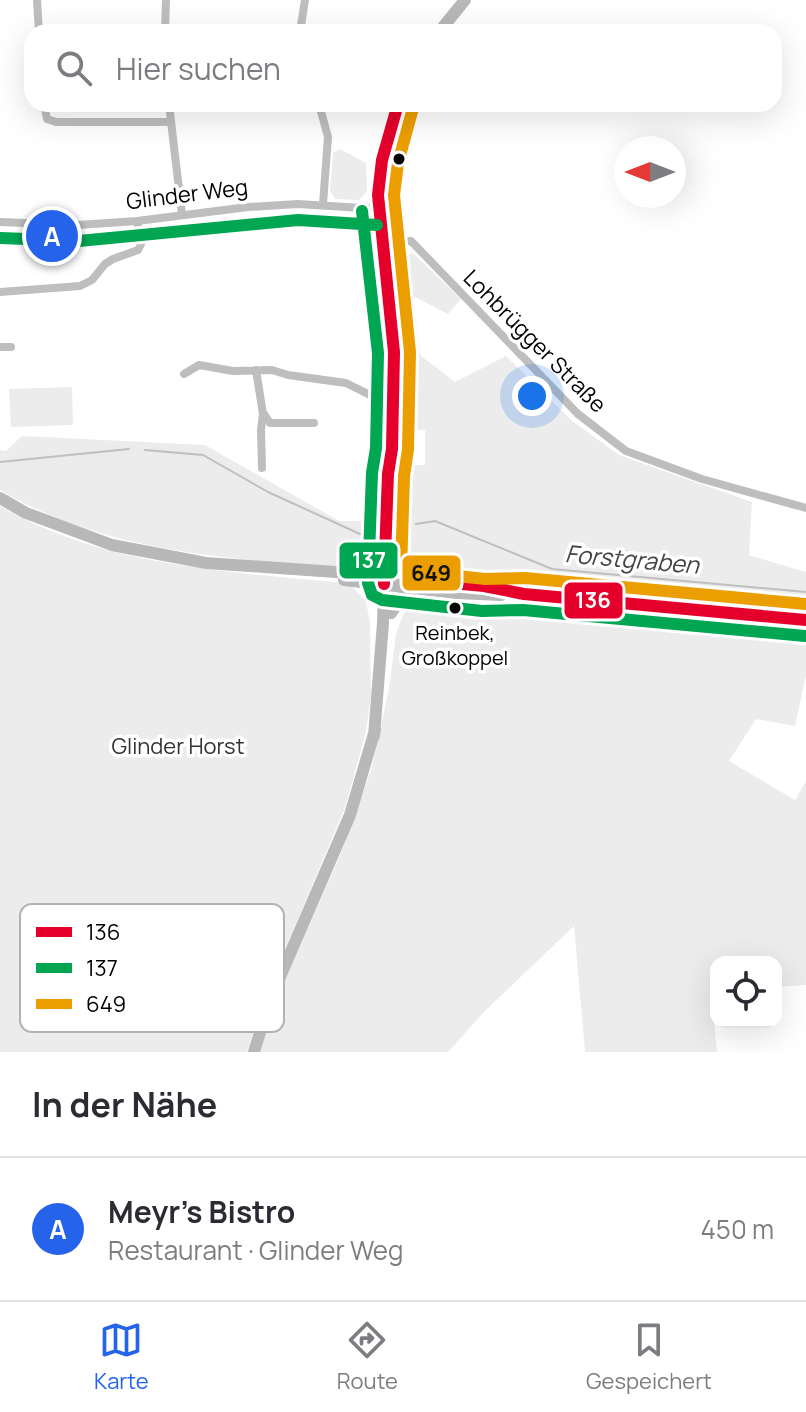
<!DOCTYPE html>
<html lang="de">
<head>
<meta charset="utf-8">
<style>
  :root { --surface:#fff; --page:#f7f7f7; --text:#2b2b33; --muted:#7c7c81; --line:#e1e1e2; --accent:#2563eb }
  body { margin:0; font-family:Manrope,sans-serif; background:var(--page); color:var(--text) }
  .controls { position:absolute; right:24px; bottom:24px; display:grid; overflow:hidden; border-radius:16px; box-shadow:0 8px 32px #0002 }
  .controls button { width:72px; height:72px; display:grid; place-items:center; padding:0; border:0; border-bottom:2px solid var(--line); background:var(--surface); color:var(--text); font:40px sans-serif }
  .compass { position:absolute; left:614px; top:136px; width:72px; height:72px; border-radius:50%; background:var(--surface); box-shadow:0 8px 32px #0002; rotate:270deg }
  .you { position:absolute; left:532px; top:396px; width:28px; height:28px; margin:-20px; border:6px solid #fff; border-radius:50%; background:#1a73e8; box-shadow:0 0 0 12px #1a73e833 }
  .badge { display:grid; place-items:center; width:52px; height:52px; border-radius:50%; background:var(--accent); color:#fff; font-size:26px; font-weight:700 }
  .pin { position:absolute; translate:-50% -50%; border:4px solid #fff; box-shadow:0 2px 8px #0006 }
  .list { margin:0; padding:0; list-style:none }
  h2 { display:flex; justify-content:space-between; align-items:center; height:104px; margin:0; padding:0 32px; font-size:34px }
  h2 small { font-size:26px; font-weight:400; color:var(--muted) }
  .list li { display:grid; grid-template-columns:52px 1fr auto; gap:24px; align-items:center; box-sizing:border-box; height:144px; padding:0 32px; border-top:2px solid var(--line) }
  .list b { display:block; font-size:30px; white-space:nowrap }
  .list p { margin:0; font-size:26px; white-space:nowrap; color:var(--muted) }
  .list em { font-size:26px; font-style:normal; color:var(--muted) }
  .icon { flex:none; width:44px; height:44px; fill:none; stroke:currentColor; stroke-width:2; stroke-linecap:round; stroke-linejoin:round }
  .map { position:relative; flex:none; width:806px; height:1052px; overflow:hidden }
  .search { position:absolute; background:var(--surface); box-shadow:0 8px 32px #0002; left:24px; right:24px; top:24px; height:88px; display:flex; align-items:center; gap:20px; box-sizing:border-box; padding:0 28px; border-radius:24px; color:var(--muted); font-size:30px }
  .sheet { height:248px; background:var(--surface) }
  nav { display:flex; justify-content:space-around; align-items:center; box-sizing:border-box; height:112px; border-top:2px solid var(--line); background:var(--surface); font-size:22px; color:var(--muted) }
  nav a { display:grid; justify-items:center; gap:4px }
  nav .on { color:var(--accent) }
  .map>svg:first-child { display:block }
</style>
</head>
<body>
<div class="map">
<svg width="806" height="1052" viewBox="0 0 806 1052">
  <rect width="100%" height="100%" fill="#fff"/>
  <path fill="#ececec" d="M 340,149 L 366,163 L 367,191 L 359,200 L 335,199 L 330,190 L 333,153 Z
    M 391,254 L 414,254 L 461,299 L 448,314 L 413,296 L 420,355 L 455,382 L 506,356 L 571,420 L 619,455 L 752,502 L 749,555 L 806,572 L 806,613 L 521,586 L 422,572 L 408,566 L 403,465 L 425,465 L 425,430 L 404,430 L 397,300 Z
    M 72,387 L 73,425 L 11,427 L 9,389 Z
    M 22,436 L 205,445 L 339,521 L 371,521 C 370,548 373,555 347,569 C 227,558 107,553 0,490 L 0,450 L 6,451 Z
    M 0,506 C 105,567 230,572 348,583 L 366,601 L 370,623 L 371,696 L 366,732 L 345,808 L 263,1001 L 247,1052 L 0,1052 Z
    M 419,601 L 639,615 L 806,635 L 806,675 L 795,726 L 756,719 L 729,761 L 795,800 L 806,781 L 806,985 L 776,987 L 776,962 L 716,962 L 716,991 L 711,992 L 717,1052 L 585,1052 L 574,926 L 485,1011 L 448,1052 L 260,1052 L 275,1003 L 341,853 L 371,770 L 389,689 L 396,634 L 403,615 L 410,606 Z"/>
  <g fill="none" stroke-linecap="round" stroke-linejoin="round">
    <path stroke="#bfbfbf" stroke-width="2" d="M 145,450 L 203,455 L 268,492 L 360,534
      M 0,462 L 129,449
      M 416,524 L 435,521 L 552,569 L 806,592"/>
    <path stroke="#bebebe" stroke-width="8" d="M 37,0 L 39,32
      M 165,32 L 166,0
      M 300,32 L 305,0
      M 44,104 L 47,119 L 56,122 L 171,122
      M 169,104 L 182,215
      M 319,104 L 328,137 L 323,204
      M 0,222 L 78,225 L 137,221 L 248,207 L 298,204 L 378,209
      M 381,244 L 411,241 L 578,414 L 626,451 L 702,479 L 806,508
      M 0,292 L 80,286 L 92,280 L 105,264 L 113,259 L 138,250 L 141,244 L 137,221
      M 0,347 L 11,347
      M 256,370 L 263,414 L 261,430 L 262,468
      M 184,374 L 199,365 L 233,371 L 272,370 L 288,375 L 346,383 L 376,398 L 392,398
      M 264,414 L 270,423 L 314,423"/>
    <path stroke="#b8b8b8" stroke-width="12" d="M 439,32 L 465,0
      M 0,498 L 26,513 L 112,545 L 206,563 L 378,575 L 484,586 L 524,594 L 806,620
      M 394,545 L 395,500
      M 394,552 L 400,563 L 419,580
      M 357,573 L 376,559 L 384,544
      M 344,580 L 456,593 L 501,595
      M 391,613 L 402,597 L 415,588
      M 374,736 L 383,623 L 388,474 L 392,449 L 394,352 L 378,195 L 382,160 L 398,104
      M 254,1052 L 270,1000 L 350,815 L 375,730"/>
    <defs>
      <path id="bus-1" d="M 394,552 L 400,563 L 419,580 L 484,586 L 524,594 L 806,620
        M 384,584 L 388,474 L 392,449 L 394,352 L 378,195 L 382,160 L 398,104"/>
      <path id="bus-2" d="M 362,211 L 378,353 L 376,448 L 372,473 L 368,583 L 372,595 L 382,600 L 482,611 L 523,610 L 805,636
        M 0,238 L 79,241 L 298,220 L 377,225"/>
      <path id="bus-3" d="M 413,108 L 398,163 L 394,195 L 410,352 L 408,449 L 404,476 L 401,570 L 485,579 L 525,578 L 806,604"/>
    </defs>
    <use href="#bus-1" stroke="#fff" stroke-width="18"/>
    <use href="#bus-2" stroke="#fff" stroke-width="18"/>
    <use href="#bus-3" stroke="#fff" stroke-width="18"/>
    <use href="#bus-1" stroke="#e4002b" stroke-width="12"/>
    <use href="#bus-2" stroke="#00a651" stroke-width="12"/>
    <use href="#bus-3" stroke="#eb9e00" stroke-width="12"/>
  </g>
  <g fill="#000" stroke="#fff" stroke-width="3">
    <circle cx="399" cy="159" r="7"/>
    <circle cx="455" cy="608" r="7"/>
  </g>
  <g text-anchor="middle" stroke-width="7" stroke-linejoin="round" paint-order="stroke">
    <g font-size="20" fill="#000" stroke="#fff">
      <text x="455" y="640">Reinbek,<tspan x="455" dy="25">Großkoppel</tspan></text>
    </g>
    <g font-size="22" fill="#000" stroke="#fff">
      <text transform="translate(187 194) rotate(-7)" y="8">Glinder Weg</text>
      <text transform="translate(535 341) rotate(45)" y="8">Lohbrügger Straße</text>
    </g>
    <g font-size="22" fill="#333" stroke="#fff">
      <text x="178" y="754">Glinder Horst</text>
    </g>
    <g font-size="24" font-style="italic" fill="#444" stroke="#fff">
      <text transform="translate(632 560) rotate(5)" y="8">Forstgraben</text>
    </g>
  </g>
  <rect x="20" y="904" width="264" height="128" rx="12" fill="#fff" stroke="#b2b2b2" stroke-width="2"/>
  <rect x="36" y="927" width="36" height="10" fill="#e4002b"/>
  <rect x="36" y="963" width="36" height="10" fill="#00a651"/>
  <rect x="36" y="999" width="36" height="10" fill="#eb9e00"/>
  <g font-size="22" fill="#000">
    <text x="86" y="940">136</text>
    <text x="86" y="976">137</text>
    <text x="86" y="1012">649</text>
  </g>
  <g stroke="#fff" stroke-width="3">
    <rect x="338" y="541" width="61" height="39" rx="8" fill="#00a651"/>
    <rect x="401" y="554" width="61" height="38" rx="8" fill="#eb9e00"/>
    <rect x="563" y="581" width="61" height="39" rx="8" fill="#e4002b"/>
  </g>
  <g font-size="22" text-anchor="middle" font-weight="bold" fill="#fff">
    <text x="369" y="568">137</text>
    <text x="593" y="608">136</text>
  </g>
  <g font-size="22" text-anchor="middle" font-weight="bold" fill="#111">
    <text x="431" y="581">649</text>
  </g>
</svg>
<div class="controls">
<button><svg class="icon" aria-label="locate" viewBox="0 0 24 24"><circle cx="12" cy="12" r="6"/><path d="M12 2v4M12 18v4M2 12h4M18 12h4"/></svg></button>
</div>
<svg class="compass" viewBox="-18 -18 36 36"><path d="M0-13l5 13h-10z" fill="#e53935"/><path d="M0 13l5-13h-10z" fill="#7c7c81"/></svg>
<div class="you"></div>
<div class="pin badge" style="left:52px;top:236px">A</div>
<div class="search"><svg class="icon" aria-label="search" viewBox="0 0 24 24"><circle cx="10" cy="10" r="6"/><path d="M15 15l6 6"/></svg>Hier suchen</div>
</div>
<section class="sheet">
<h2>In der Nähe<small></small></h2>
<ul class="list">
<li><span class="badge">A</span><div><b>Meyr's Bistro</b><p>Restaurant · Glinder Weg</p></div><em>450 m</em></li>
</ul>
</section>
<nav>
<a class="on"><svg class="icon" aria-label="map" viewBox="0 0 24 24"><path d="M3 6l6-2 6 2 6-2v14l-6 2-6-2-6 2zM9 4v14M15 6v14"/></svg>Karte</a>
<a><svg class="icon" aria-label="directions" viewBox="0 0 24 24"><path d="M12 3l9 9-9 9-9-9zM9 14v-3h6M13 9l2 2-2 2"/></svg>Route</a>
<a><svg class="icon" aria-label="saved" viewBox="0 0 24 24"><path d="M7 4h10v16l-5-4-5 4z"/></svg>Gespeichert</a>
</nav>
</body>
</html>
